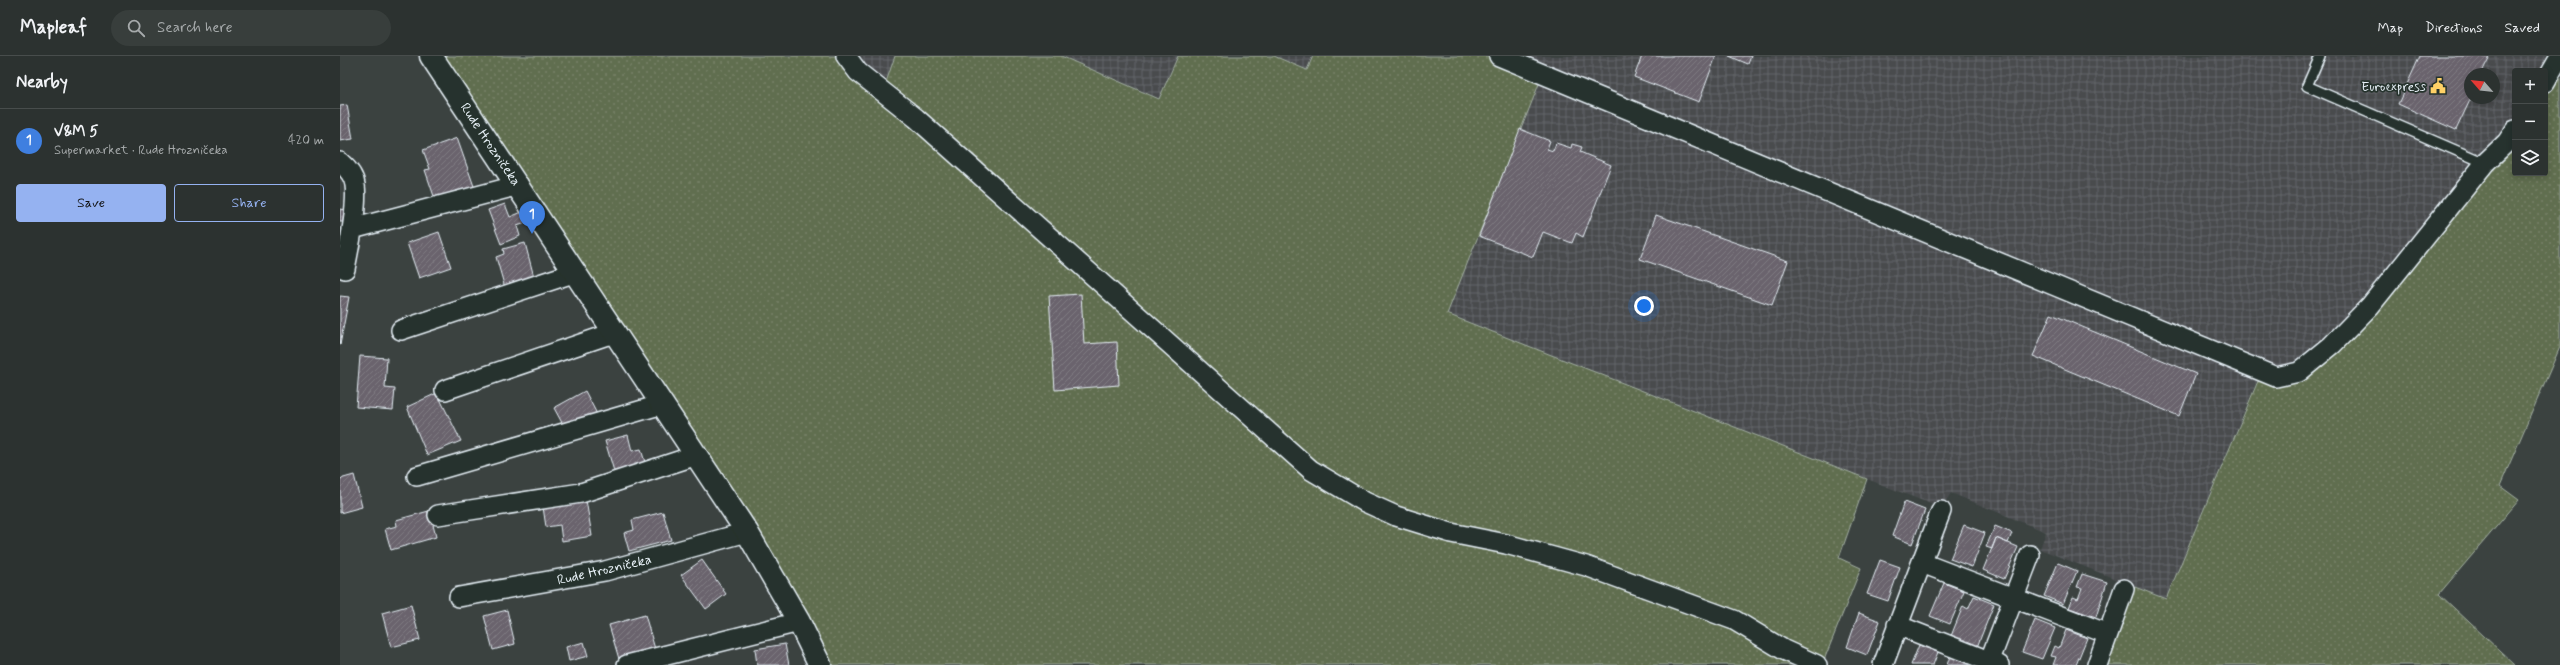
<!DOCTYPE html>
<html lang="en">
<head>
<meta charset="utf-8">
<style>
  :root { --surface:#2c3230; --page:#383e3c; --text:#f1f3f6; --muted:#a6aaab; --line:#484d4c; --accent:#95b2f1 }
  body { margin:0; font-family:Mynerve,sans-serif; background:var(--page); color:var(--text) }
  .controls { position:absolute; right:12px; top:12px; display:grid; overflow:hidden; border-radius:4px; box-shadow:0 2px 6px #0003 }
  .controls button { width:36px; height:36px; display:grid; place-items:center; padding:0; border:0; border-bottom:1px solid var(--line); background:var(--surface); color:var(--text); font:20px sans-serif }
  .compass { position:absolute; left:2124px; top:12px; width:36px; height:36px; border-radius:50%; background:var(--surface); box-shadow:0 2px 6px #0003; rotate:298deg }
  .you { position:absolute; left:1304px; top:250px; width:14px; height:14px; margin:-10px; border:3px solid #fff; border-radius:50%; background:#1a73e8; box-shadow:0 0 0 6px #1a73e833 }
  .badge { display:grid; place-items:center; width:26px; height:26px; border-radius:50%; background:var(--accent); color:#fff; font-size:13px; font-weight:700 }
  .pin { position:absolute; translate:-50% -33px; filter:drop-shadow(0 1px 2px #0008) }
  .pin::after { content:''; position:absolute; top:21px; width:14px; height:12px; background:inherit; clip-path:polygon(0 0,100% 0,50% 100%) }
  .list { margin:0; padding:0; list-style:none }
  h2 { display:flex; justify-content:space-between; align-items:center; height:52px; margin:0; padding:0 16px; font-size:17px }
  h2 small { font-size:13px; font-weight:400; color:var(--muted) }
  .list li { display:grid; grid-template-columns:26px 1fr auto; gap:12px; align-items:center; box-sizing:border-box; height:64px; padding:0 16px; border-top:1px solid var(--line) }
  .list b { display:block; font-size:15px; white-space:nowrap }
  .list p { margin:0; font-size:13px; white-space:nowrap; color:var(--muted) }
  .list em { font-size:13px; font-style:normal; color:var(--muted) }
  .actions { display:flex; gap:8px; padding:12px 16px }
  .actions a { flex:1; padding:9px 0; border:1px solid var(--accent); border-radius:4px; text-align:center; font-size:14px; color:var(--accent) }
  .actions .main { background:var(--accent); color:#111 }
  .icon { flex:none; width:22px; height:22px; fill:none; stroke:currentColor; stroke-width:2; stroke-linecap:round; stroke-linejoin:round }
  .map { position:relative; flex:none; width:2220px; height:609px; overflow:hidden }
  header { display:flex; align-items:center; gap:24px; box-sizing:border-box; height:56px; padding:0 20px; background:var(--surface); border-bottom:1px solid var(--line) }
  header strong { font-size:19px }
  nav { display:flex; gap:22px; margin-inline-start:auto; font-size:14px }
  .search { width:280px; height:36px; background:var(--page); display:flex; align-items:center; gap:10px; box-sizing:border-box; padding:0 14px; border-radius:22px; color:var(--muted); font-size:15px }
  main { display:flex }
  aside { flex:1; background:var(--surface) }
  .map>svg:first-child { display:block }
</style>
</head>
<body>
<header>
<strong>Mapleaf</strong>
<div class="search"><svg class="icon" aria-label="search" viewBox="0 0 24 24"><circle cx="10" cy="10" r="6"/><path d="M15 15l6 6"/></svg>Search here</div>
<nav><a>Map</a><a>Directions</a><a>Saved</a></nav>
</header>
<main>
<aside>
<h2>Nearby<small></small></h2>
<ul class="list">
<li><span class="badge" style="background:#3f7fe0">1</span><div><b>V&amp;M 5</b><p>Supermarket · Rude Hrozničeka</p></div><em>420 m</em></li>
</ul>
<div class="actions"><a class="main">Save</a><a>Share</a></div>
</aside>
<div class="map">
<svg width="2220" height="609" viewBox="0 0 2220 609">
  <defs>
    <pattern id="industrial-grid" width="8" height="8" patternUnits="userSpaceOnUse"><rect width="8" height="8" fill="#494c4e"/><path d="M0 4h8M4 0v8" fill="none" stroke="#636668"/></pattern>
    <pattern id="grass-dots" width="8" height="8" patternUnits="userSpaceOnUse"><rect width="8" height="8" fill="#616e4f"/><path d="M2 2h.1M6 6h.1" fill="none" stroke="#788369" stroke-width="1.8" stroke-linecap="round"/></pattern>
    <pattern id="building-hatch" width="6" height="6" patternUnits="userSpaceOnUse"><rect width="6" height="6" fill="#6b646d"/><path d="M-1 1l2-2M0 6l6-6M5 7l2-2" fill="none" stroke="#807b83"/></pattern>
  </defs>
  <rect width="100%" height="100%" fill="#3b4240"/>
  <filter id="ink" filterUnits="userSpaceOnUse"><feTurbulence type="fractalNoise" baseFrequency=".025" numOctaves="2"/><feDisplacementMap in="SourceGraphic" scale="8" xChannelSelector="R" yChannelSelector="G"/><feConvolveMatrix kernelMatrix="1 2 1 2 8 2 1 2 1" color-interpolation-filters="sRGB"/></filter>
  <g filter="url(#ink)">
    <path fill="url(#industrial-grid)" fill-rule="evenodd" d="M 506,0 L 555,0 L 543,36 Z
      M 721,0 L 838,0 L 819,43 Z
      M 934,0 L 973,0 L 968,14 Z
      M 1159,0 L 2220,0 L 2205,15 L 2175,15 L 2175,74 L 1959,316 L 1917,325 L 1826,543 L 1700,493 L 1706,476 L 1611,437 L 1601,452 L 1107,258 L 1180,73 ZM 2130,18 L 2154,18 L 2154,42 L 2130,42 Z"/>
    <path fill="url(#grass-dots)" stroke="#a4b0a4" d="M 95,0 L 506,0 L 543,35 L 555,0 L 721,0 L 819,43 L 838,0 L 934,0 L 967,14 L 973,0 L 1159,0 L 1203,18 L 1107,258 L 1527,423 L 1499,502 L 1521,512 L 1482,609 L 483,609 Z
      M 2220,0 L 2220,291 L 2160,430 L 2179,444 L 2099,538 L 2175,609 L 1757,609 L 1787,528 L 1826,543 L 1918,325 L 1959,316 L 2175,74 L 2175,117 L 2205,117 L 2205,26 Z"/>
    <path fill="url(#building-hatch)" stroke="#e8f1f8" d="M 1302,0 L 1376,0 L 1359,46 L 1294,21 Z
      M 1389,0 L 1411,0 L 1408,8 Z
      M 2080,0 L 2150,0 L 2141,18 L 2130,18 L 2131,42 L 2116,74 L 2058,48 Z
      M 7,49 L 13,83 L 0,85 L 0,50 Z
      M 1180,73 L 1210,85 L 1207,93 L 1213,95 L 1216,87 L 1231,92 L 1232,88 L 1242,91 L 1240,96 L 1271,109 L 1243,181 L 1236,177 L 1232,187 L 1203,176 L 1193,201 L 1139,180 Z
      M 117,82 L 136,136 L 97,149 L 85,114 L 90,113 L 83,94 Z
      M 165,148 L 170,161 L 182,156 L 186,167 L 177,170 L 180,180 L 161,188 L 148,154 Z
      M 0,153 L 4,154 L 3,166 L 0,166 Z
      M 1316,159 L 1448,205 L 1432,249 L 1300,203 Z
      M 99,176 L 111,211 L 79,222 L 67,187 Z
      M 185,187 L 194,221 L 165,232 L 156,201 L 164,198 L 163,193 Z
      M 741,238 L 744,288 L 777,286 L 779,329 L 715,334 L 709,240 Z
      M 0,240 L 9,241 L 0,289 Z
      M 1711,258 L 1856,318 L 1839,360 L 1693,300 Z
      M 20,300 L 47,302 L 45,332 L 55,333 L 53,354 L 16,351 Z
      M 245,335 L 258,360 L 227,376 L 214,352 Z
      M 97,337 L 121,385 L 87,399 L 67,351 Z
      M 288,379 L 292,395 L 301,393 L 307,413 L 276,422 L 265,385 Z
      M 14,419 L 22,451 L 0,457 L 0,423 Z
      M 246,444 L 252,480 L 222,485 L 220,469 L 206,471 L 203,451 Z
      M 1564,446 L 1585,454 L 1572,488 L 1552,480 Z
      M 96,453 L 100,467 L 93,469 L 96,481 L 51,494 L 45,473 L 57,470 L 56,464 Z
      M 323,456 L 331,484 L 289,495 L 284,477 L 294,474 L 292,464 Z
      M 1624,469 L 1645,477 L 1632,511 L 1610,503 Z
      M 1655,470 L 1672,477 L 1668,487 L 1656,482 L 1652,493 L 1646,491 Z
      M 1656,482 L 1678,491 L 1664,523 L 1643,514 Z
      M 362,504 L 386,538 L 366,553 L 341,519 Z
      M 1540,504 L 1560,511 L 1548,545 L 1527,538 Z
      M 1718,507 L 1737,515 L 1723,548 L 1704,540 Z
      M 1742,518 L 1767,526 L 1756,561 L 1729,552 L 1733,541 L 1738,543 L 1742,532 L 1737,531 Z
      M 1604,527 L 1624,535 L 1610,568 L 1590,560 Z
      M 1634,540 L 1654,548 L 1637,591 L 1611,580 L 1623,550 L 1628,553 Z
      M 71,549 L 80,584 L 51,591 L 42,557 Z
      M 167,554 L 175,588 L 153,594 L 144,560 Z
      M 1519,557 L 1540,565 L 1527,599 L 1507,591 Z
      M 305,559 L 315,593 L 279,603 L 269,569 Z
      M 1695,564 L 1715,572 L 1702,603 L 1682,596 Z
      M 1726,574 L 1747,582 L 1736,609 L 1713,609 L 1716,601 L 1711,600 L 1715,590 L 1719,592 Z
      M 244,586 L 248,600 L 229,605 L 226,591 Z
      M 445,588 L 449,609 L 417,609 L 415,593 Z
      M 1579,589 L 1598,596 L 1593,609 L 1571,609 Z
      M 1610,600 L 1630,607 L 1629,609 L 1607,609 Z"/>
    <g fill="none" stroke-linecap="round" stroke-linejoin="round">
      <defs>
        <path id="service" d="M 1980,0 L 1967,30 L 2145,107"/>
        <path id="minor" d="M 506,0 L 518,16 L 576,62 L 971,414 L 1025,446 L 1056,460 L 1111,477 L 1166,488 L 1246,510 L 1394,564 L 1444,594 L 1477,609
          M 1159,0 L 1936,321 L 1959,316 L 1992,289 L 2030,250 L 2145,107 L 2167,86 L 2175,74
          M 2205,26 L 2220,0
          M 0,106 C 7,112 14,119 15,129 C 18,151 9,191 5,213
          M 12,173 L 179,129
          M 61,274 L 236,216
          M 105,334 L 276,276
          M 77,420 L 323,348
          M 98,459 L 241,437 L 357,399
          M 1582,507 L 1768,578
          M 119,541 L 265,515 L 407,476
          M 1557,569 L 1659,609
          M 287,609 L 459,566
          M 1543,609 L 1601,455
          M 1648,609 L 1690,499
          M 1757,609 L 1784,533"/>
        <path id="tertiary" d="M 91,0 L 407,476 L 459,566 L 480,609"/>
      </defs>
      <use href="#service" stroke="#e8f1f8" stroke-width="12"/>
      <use href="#minor" stroke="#e8f1f8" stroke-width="22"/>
      <use href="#tertiary" stroke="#e8f1f8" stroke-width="25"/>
      <use href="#service" stroke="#26332d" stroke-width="9"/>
      <use href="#minor" stroke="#26332d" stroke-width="19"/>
      <use href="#tertiary" stroke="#26332d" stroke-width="22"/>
    </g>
  </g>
  <defs>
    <symbol id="civic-bare" viewBox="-9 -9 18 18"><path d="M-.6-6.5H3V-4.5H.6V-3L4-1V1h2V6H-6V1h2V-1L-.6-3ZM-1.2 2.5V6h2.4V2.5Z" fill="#ffd166" stroke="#26332d" stroke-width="2.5" paint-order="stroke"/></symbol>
  </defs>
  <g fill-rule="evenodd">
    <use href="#civic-bare" x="2087" y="19" width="22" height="22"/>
  </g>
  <g text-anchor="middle" stroke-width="3.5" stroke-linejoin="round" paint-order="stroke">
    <g font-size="14" fill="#e8f1f8" stroke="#26332d" text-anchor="end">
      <text x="2086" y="35">Euroexpress</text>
    </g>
    <g font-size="14" fill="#e8f1f8" stroke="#26332d">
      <text transform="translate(151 88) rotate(56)" y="5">Rude Hrozničeka</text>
      <text transform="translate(264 513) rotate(-13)" y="5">Rude Hrozničeka</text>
    </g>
  </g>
</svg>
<div class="controls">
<button>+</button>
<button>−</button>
<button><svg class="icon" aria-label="layers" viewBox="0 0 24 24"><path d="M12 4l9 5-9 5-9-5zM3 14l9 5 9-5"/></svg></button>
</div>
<svg class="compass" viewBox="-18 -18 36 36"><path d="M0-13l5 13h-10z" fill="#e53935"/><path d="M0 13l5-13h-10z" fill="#a6aaab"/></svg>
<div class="you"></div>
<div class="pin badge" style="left:192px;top:178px;background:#3f7fe0">1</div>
</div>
</main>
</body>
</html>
